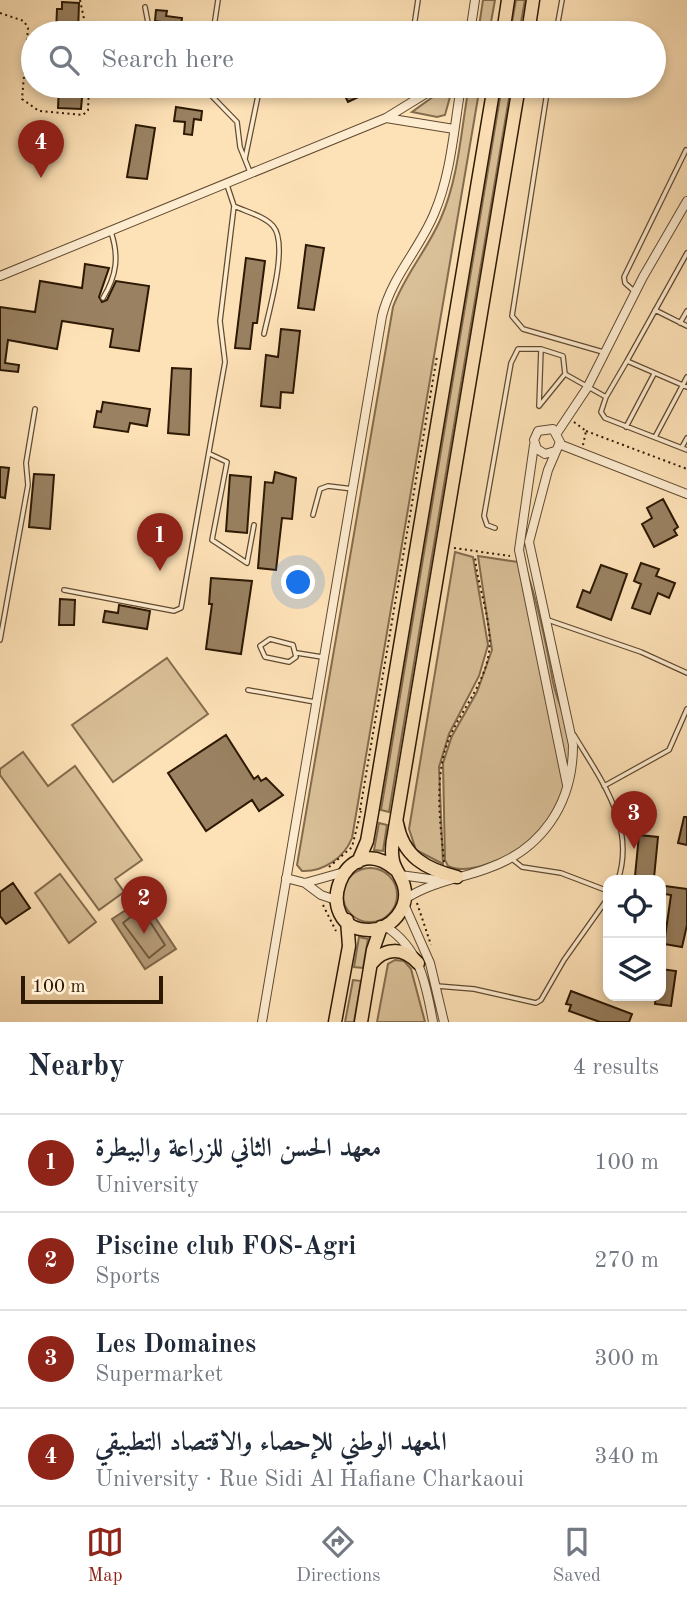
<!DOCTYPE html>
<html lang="en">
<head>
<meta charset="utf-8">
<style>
  :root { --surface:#fff; --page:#f2f2f3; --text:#1f2937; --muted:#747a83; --line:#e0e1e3; --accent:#8f2418 }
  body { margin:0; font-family:"Old Standard TT",Amiri,serif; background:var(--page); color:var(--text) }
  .controls { position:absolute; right:21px; bottom:21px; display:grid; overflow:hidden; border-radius:14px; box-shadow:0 4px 10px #0003 }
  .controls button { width:63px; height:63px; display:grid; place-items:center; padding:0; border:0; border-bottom:2px solid var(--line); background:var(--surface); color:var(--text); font:35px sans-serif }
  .scale { position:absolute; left:21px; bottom:18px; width:142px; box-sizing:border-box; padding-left:7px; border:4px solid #2c1803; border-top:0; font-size:19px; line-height:24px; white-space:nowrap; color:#2c1803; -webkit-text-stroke:5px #feecd0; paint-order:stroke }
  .you { position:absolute; left:299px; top:583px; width:24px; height:24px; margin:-18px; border:5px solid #fff; border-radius:50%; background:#1a73e8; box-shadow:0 0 0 10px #1a73e833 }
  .badge { display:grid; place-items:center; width:46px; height:46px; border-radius:50%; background:var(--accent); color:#fff; font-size:23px; font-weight:700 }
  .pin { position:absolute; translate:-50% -58px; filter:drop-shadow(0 2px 4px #0008) }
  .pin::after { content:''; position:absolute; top:37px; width:24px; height:21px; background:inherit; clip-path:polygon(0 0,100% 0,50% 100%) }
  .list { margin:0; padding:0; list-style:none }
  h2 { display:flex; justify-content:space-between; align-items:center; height:91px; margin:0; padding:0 28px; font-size:30px }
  h2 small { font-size:23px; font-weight:400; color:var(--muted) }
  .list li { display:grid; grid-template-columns:46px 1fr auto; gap:21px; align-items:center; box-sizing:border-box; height:98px; padding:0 28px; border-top:2px solid var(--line) }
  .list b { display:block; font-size:26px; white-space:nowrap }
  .list p { margin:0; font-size:23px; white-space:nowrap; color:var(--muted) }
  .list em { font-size:23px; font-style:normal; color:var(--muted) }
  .icon { flex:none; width:38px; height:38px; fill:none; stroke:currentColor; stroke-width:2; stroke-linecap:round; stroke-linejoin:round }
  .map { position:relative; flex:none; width:687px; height:1022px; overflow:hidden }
  .search { position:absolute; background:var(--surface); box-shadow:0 4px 10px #0003; left:21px; right:21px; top:21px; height:77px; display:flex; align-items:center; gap:18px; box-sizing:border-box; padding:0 24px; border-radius:38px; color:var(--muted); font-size:26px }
  .sheet { height:483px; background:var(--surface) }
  nav { display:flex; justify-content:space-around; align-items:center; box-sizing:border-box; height:98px; border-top:2px solid var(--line); background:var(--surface); font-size:19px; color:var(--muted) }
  nav a { display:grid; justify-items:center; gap:4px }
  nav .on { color:var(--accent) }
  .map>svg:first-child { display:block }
</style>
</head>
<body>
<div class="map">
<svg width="687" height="1022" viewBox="0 0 687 1022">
  <rect width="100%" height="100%" fill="#fee2b7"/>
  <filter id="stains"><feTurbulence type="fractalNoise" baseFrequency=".00286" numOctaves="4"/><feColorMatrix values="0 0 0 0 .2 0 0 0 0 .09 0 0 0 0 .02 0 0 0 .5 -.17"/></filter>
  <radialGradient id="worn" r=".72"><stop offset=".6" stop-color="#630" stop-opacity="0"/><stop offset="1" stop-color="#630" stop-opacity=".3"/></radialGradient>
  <path fill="#dac098" stroke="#836c4e" stroke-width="2" d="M 483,0 L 495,0 L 489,33 L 478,33 Z
    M 516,0 L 525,0 L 519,33 L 510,33 Z
    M 448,86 L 453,86 L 445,115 L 437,117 L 412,112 Z
    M 469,86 L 480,86 L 352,838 C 344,858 323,872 302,871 L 297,865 L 393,307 C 405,274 428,249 441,218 C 459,177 461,129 469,86 Z
    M 502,86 L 511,86 L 389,812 L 381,810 Z
    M 455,552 L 473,557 L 488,645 L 479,676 L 449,734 L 439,767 L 443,864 L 416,850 L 409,829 Z
    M 478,556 L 524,563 C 538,602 546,642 553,682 C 557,700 565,716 568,734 C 576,779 553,836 509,855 C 493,862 466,875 448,866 L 445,860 L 443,763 L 452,736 L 477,692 L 492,650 Z
    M 167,658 L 208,714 L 113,782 L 72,725 Z
    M 23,752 L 48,786 L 75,766 L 142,860 L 115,879 L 124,892 L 99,910 L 0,775 L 0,769 Z
    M 379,823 L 387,825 L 383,851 L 374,850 Z
    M343 895a27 27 0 1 1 54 0a27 27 0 1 1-54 0Z
    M 60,874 L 96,922 L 69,943 L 35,893 Z
    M 359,937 L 368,939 L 363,968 L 354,967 Z
    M 395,960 L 404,961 L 411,969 L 425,1022 L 377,1022 L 388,964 Z
    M 353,980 L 361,981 L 354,1022 L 345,1022 Z"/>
  <path fill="#b79d7a" stroke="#7f684a" stroke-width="2" d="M 143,899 L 176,949 L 145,969 L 112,919 Z"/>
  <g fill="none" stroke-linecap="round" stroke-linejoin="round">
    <path stroke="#725a3e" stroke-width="2" d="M 138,911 L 143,911 L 165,945 L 149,958 L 123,923 Z"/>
  </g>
  <path fill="#998161" stroke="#2c1803" stroke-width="2" d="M 62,2 L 79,3 L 78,33 L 56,33 L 57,9 L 62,9 Z
    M 156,10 L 167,11 L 166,16 L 182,18 L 180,33 L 160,33 L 162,22 L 155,21 Z
    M 59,86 L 83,86 L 81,109 L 58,108 Z
    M 340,86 L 366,86 L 369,92 L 348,102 Z
    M 176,107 L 202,111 L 201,120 L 194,119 L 192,135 L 184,134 L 185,122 L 174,121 Z
    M 136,125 L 155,128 L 147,179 L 127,177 Z
    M 306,245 L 324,248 L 314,310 L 298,308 Z
    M 246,258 L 265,261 L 257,323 L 253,323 L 250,349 L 235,348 Z
    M 85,264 L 109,268 L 99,297 L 102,302 L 107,300 L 116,281 L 149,286 L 139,351 L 110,347 L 113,329 L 62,321 L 57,349 L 8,340 L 5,363 L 19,365 L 18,372 L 0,370 L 0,307 L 35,312 L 40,281 L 82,288 Z
    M 281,329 L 300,331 L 293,393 L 281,392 L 280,408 L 261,406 L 266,355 L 278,357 Z
    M 172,368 L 191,369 L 189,435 L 168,433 Z
    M 103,402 L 150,409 L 147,426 L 130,423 L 128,432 L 94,427 L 97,411 L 101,412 Z
    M 0,467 L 9,468 L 5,498 L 0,497 Z
    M 275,472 L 296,478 L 292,519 L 282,518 L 276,570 L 258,568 L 265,482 L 273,483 Z
    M 34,474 L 54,475 L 50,529 L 29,527 Z
    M 230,475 L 251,477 L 247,533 L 226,531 Z
    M 663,499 L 678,527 L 674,530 L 677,535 L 654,547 L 642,524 L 652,518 L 647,508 Z
    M 641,563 L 659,569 L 656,576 L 675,583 L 669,598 L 658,593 L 650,614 L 632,608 L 641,584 L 634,581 Z
    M 601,565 L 627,574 L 611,620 L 577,607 L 583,590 L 590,593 Z
    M 211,578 L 252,581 L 241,654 L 206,649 L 212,604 L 209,604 Z
    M 60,599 L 75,600 L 74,625 L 59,625 Z
    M 119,605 L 150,611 L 147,629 L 103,622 L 105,611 L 118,613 Z
    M 226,735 L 254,779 L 258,776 L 261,781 L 266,778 L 283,795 L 259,811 L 252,800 L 206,831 L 168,773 Z
    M 684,817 L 687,817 L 687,845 L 678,843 Z
    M 639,835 L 658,837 L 654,878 L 635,876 Z
    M 13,883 L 30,908 L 6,924 L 0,916 L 0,892 Z
    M 665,886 L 687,889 L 687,925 L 682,947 L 664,944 L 671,895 L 664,894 Z
    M 661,969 L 676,971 L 671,1006 L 655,1004 L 656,996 L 661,996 Z
    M 571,991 L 632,1014 L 629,1022 L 600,1022 L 569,1011 L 571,1005 L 566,1004 Z"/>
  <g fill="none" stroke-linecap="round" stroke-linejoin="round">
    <defs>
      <path id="service" d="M 145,7 L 150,33
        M 213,33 L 218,0
        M 413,33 L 418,0
        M 556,33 L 562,0
        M 202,86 L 237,122 L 240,147 L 250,172
        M 548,86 L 512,316 L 523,329 L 603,352
        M 245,159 L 260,86
        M 234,206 C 247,212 264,216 273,226 C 289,244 269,310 264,334
        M 635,292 L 625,283 L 624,277 L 686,150
        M 103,298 C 117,275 119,256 111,232
        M 655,310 L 687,326
        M 680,323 L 687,311
        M 627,361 L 687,253
        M 565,374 L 606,397 L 627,361 L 687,387
        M 606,397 L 601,412 L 605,418 L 687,450
        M 539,406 L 541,349
        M 626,427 L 654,374
        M 655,437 L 687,377
        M 682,447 L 687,438
        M 210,454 L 227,462 L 212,540 L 247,563 L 254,525
        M 313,515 L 320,489 L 328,486 L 353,489
        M 495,528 L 487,525 L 484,516 L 511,363 L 518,349 L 541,349 L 563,356 L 565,374 L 539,406
        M 64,590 L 174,611 L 181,608 L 225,362 L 220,321 L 234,206 L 227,185
        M 548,620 L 641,652 L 687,673
        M 270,639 L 293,645 L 296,657 L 289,662 L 265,657 L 260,646 Z
        M 0,640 L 28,485 L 26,463 L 35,409
        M 297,653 L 322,657
        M 248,690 L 315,702
        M 574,735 C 601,780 636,825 618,880
        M 604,786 L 669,750 L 687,709
        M 512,859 L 522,867 L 561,873 L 608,891
        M 437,986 L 474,989 L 536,1003 L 541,1000 L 564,960 L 608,898"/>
      <path id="minor" d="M 470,33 L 475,0
        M 386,118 L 454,129
        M 0,276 L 386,118 L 438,86
        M 557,433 L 587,388 L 643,277 L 687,201
        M 559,444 L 687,494
        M 534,445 L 519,550 L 567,785
        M 400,875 L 437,880
        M 286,878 L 305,883 L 344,872
        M 305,883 L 321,895 L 336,900
        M 405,899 C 431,882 458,879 486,869 C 542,850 573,804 573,745 L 529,542 L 548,470 L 560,442 L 553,429 L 538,431 L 534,440 L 537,449 L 545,454 L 555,451
        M 404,904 L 430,963 L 444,1022
        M 385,926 C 420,948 426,984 433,1022
        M 262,1022 L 382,316 C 392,276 419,250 434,214 C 451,175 454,128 461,86"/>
      <path id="primary" d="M 503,33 L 508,0
        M 528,33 L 533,0
        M 397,823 C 403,857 426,869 457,877
        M 358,862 L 367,841 L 372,813 L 494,86
        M 396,870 C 343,824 308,929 369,930 C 391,930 410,908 404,886 C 402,877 395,870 393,861 C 391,852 392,843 394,834 L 519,86
        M 371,964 C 385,947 403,947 418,963
        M 335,1022 L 349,946 L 347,920
        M 361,1022 L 373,950 L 381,927"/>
    </defs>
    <use href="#service" stroke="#604a30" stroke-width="6"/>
    <use href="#minor" stroke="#604a30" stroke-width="10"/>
    <use href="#primary" stroke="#2c1803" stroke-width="15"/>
    <path stroke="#2c1803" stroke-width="2" stroke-dasharray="2 3.5" stroke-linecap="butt" d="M 80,0 L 87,33
      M 0,13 L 24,21 L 28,28 L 22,99 L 39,111 L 83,115 L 88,110 L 89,86
      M 574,422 L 586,431 L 583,445
      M 586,431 L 687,469
      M 454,548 L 510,556
      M 360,810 L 437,356
      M 444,862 C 440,820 433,773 451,734 C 464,707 485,682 489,652 C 493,621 477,587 475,556
      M 329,867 L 352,847 L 361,811
      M 417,903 L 431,945
      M 323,905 L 336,931"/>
    <use href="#service" stroke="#feecd0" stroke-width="3.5"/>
    <use href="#minor" stroke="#feecd0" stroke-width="8"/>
    <use href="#primary" stroke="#fee2b7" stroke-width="12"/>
  </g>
  <rect width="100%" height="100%" filter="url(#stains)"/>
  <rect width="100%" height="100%" fill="url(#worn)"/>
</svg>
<div class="controls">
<button><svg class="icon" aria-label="locate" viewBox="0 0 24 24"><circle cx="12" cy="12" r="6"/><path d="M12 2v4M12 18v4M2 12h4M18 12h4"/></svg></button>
<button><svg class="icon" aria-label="layers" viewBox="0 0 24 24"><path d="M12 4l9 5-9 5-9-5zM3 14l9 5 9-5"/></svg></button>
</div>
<div class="scale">100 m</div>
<div class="you"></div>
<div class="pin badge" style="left:160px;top:571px">1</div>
<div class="pin badge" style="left:144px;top:934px">2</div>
<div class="pin badge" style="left:634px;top:849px">3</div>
<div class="pin badge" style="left:41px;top:178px">4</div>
<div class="search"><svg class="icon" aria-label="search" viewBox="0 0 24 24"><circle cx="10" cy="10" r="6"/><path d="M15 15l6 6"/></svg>Search here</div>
</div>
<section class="sheet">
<h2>Nearby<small>4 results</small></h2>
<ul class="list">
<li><span class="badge">1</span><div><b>معهد الحسن الثاني للزراعة والبيطرة</b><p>University</p></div><em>100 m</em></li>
<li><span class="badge">2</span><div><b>Piscine club FOS-Agri</b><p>Sports</p></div><em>270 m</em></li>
<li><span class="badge">3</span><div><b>Les Domaines</b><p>Supermarket</p></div><em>300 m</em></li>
<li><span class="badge">4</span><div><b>المعهد الوطني للإحصاء والاقتصاد التطبيقي</b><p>University · Rue Sidi Al Hafiane Charkaoui</p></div><em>340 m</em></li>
</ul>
</section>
<nav>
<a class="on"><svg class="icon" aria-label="map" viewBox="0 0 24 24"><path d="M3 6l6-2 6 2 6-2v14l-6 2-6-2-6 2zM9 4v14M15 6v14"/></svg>Map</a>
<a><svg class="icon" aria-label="directions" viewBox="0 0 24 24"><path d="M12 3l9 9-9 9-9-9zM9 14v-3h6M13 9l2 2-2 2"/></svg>Directions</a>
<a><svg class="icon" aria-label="saved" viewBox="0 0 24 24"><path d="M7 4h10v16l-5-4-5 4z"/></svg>Saved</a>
</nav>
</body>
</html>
